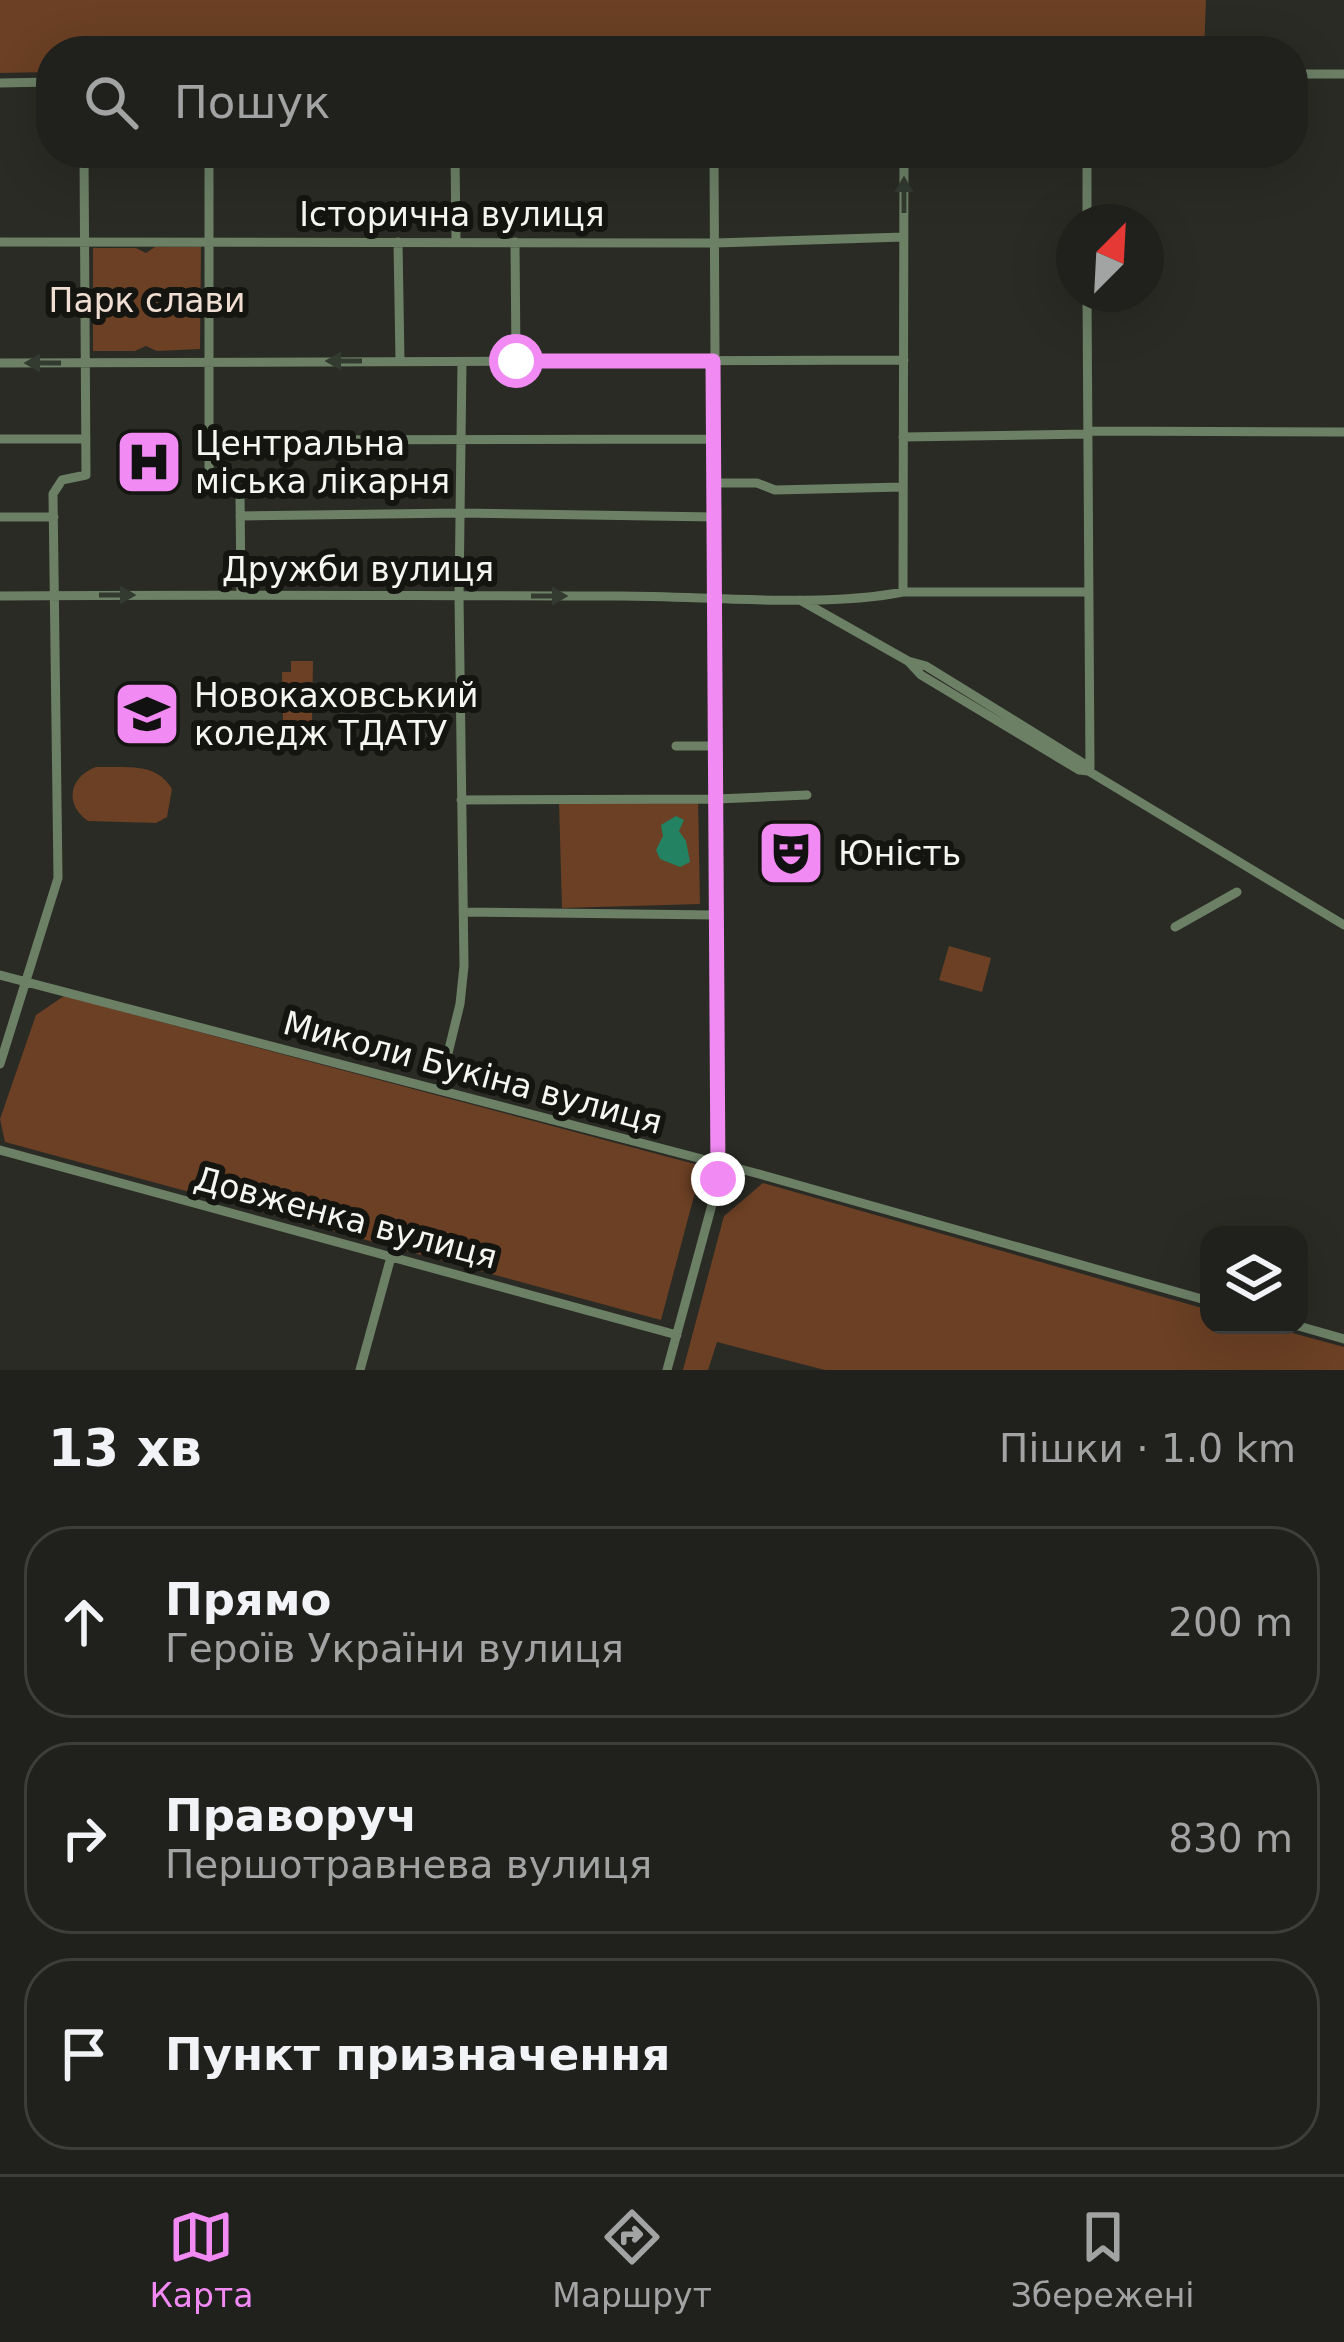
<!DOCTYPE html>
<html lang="uk">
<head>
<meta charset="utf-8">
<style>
  :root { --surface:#20201c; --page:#2d2d29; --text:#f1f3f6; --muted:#a2a3a3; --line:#3d3e3b; --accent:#f28af3 }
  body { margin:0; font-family:"DejaVu Sans",sans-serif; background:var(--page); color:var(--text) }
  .controls { position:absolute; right:36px; bottom:36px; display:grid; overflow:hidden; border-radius:24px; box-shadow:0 12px 48px #0002 }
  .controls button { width:108px; height:108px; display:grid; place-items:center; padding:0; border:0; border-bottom:3px solid var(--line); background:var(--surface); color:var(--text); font:60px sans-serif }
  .compass { position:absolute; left:1056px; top:204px; width:108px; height:108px; border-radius:50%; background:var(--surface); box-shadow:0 12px 48px #0002; rotate:24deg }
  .stop { position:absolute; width:36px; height:36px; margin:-27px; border:9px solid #f28af3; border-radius:50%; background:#fff }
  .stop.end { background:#f28af3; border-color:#fff; box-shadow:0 3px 12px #0008 }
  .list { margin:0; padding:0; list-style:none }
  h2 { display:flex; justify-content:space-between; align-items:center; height:156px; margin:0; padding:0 48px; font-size:51px }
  h2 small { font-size:39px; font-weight:400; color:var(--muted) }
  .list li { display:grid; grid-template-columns:78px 1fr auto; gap:36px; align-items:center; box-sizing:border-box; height:192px; margin:0 24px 24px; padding:0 24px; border:3px solid var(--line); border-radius:48px }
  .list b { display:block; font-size:45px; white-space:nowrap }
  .list p { margin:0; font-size:39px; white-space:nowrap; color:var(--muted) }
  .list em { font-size:39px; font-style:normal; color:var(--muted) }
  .icon { flex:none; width:66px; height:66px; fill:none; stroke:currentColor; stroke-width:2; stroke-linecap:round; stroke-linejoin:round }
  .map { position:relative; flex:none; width:1344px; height:1370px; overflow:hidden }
  .search { position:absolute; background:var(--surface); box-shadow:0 12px 48px #0002; left:36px; right:36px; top:36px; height:132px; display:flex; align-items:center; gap:30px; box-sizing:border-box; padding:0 42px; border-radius:48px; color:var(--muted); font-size:45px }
  .sheet { height:804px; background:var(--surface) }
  nav { display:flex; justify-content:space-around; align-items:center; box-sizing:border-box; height:168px; border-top:3px solid var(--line); background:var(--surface); font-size:33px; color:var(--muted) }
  nav a { display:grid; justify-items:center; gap:6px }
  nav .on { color:var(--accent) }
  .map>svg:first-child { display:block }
</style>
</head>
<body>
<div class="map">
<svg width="1344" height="1370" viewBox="0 0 1344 1370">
  <rect width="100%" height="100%" fill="#2b2b25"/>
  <path fill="#6b4024" d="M 0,0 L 1206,0 L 1204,51 L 178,51 L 168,42 L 128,39 L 109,51 L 51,51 L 51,72 L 0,73 Z
    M 155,247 L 201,247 L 200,349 L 157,351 L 146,346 L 135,351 L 93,351 L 93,248 L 136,248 L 146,253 Z
    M 291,661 L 313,661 L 312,722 L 283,722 L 282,672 L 291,672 Z
    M 96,767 C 124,768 156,761 172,789 L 167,817 L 156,823 L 88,821 C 64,804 69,777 96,767 Z
    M 559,801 L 698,801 L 700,904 L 562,908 Z
    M 949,946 L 991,958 L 982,992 L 939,980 Z
    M 64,996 L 702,1166 L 661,1320 L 5,1142 L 0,1119 L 36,1015 Z
    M 763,1183 L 1209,1310 L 1209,1325 L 1263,1325 L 1344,1347 L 1344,1370 L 825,1370 L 717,1342 L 708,1370 L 683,1370 L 724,1216 Z"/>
  <path fill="#238262" d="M 676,816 L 684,820 L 679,831 L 686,841 L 690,862 L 680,867 L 660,859 L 656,850 L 663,836 L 661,825 Z"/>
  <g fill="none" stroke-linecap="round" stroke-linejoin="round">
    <path stroke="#6c8066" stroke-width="9" d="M 1293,74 L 1344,74
      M 0,83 L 51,82
      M 209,153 L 209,467 L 211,476 L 235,484 L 240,494 L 241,595
      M 455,153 L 456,242
      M 1087,153 L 1087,222
      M 0,242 L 715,243 L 904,237
      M 398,242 L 400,361
      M 515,242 L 516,361
      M 1087,294 L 1090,769
      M 0,363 L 904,360
      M 1088,431 L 1344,432
      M 903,437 L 1088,434
      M 0,439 L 86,439
      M 210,440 L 715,439
      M 715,483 L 757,483 L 775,490 L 903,487
      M 240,516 L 459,513 L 715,517
      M 0,517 L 54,517
      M 903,592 L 904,153
      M 0,596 C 207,594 414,596 621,596 C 706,596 822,608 903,592 L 1089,592
      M 800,600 L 908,661 L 921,675 L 1079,770 L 1088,771
      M 908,661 L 926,666 L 1083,763 L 1090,772 L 1344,925
      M 676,746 L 716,746
      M 461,800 L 717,799 L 807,795
      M 463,912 L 715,915
      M 1175,927 L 1237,892
      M 0,975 L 759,1174 L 1209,1301
      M 0,1064 L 58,878 L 53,494 L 62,480 L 86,475 L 84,153
      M 439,1090 L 460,1004 L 464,966 L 459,596 L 462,362
      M 0,1150 L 677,1335
      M 1295,1325 L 1344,1339
      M 360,1370 L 391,1257
      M 667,1370 L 719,1179 L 714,153"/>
  </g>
  <defs><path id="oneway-solid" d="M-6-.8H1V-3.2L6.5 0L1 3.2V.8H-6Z" transform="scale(3)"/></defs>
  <g fill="#333a2f">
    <use href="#oneway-solid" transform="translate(904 195) rotate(-90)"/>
    <use href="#oneway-solid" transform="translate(344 361) rotate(-180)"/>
    <use href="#oneway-solid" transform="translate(43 363) rotate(180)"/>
    <use href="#oneway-solid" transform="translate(117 595)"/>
    <use href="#oneway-solid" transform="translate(549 596)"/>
  </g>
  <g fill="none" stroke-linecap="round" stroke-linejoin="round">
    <path stroke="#f28af3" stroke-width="15" d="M 516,361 L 713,361 L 718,1179"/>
  </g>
  <defs>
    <symbol id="hospital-square" viewBox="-11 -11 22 22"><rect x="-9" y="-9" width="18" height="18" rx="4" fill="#f28af3" stroke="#141411"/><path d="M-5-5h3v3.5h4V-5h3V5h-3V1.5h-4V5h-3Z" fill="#111"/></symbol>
    <symbol id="university-square" viewBox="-11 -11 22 22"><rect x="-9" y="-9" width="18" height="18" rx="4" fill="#f28af3" stroke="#141411"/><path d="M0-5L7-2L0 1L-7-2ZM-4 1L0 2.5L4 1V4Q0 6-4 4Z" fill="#111"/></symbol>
    <symbol id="theatre-square" viewBox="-11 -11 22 22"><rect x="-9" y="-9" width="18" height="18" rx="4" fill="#f28af3" stroke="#141411"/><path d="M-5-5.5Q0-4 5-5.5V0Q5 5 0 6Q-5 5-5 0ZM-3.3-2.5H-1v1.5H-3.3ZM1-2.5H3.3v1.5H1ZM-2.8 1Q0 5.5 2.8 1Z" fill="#111"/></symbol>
  </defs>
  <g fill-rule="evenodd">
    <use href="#hospital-square" x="111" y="424" width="76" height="76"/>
    <use href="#university-square" x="109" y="676" width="76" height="76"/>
    <use href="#theatre-square" x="753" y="815" width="76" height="76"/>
  </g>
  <g text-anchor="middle" stroke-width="12" stroke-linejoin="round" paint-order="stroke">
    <g font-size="33" fill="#f5f5f1" stroke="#141411">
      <text x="452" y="226">Історична вулиця</text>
      <text x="358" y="581">Дружби вулиця</text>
      <text transform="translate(473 1072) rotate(15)" y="12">Миколи Букіна вулиця</text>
      <text transform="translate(346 1217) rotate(15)" y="12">Довженка вулиця</text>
    </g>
    <g font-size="33" fill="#f1ded2" stroke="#141411">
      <text x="147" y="312">Парк слави</text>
    </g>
    <g font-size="33" fill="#f5f5f1" stroke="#141411" text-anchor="start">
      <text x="195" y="455">Центральна<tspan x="195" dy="38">міська лікарня</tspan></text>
      <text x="194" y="707">Новокаховський<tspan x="194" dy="38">коледж ТДАТУ</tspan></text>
      <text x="838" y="865">Юність</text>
    </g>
  </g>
</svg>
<div class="controls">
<button><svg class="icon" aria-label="layers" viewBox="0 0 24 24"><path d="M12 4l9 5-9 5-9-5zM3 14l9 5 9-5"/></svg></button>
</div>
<svg class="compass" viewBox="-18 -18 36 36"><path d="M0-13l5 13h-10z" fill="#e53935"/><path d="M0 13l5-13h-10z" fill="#a2a3a3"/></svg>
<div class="stop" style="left:516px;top:361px"></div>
<div class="stop end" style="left:718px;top:1179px"></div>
<div class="search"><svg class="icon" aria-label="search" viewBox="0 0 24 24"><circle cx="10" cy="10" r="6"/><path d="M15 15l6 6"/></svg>Пошук</div>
</div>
<section class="sheet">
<h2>13 хв<small>Пішки · 1.0 km</small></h2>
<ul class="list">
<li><svg class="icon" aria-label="ahead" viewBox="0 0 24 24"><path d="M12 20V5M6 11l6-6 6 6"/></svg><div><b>Прямо</b><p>Героїв України вулиця</p></div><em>200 m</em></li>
<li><svg class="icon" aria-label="right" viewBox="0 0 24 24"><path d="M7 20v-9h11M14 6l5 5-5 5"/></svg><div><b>Праворуч</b><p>Першотравнева вулиця</p></div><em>830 m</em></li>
<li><svg class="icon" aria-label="arrive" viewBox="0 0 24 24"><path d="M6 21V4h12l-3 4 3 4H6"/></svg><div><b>Пункт призначення</b></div></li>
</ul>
</section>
<nav>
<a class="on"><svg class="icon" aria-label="map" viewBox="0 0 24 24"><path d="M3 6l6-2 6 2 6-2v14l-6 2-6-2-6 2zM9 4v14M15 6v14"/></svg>Карта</a>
<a><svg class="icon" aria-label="directions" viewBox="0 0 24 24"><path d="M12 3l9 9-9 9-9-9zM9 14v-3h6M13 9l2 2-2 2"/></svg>Маршрут</a>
<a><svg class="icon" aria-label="saved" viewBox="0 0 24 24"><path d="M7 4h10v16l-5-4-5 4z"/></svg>Збережені</a>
</nav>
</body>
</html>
